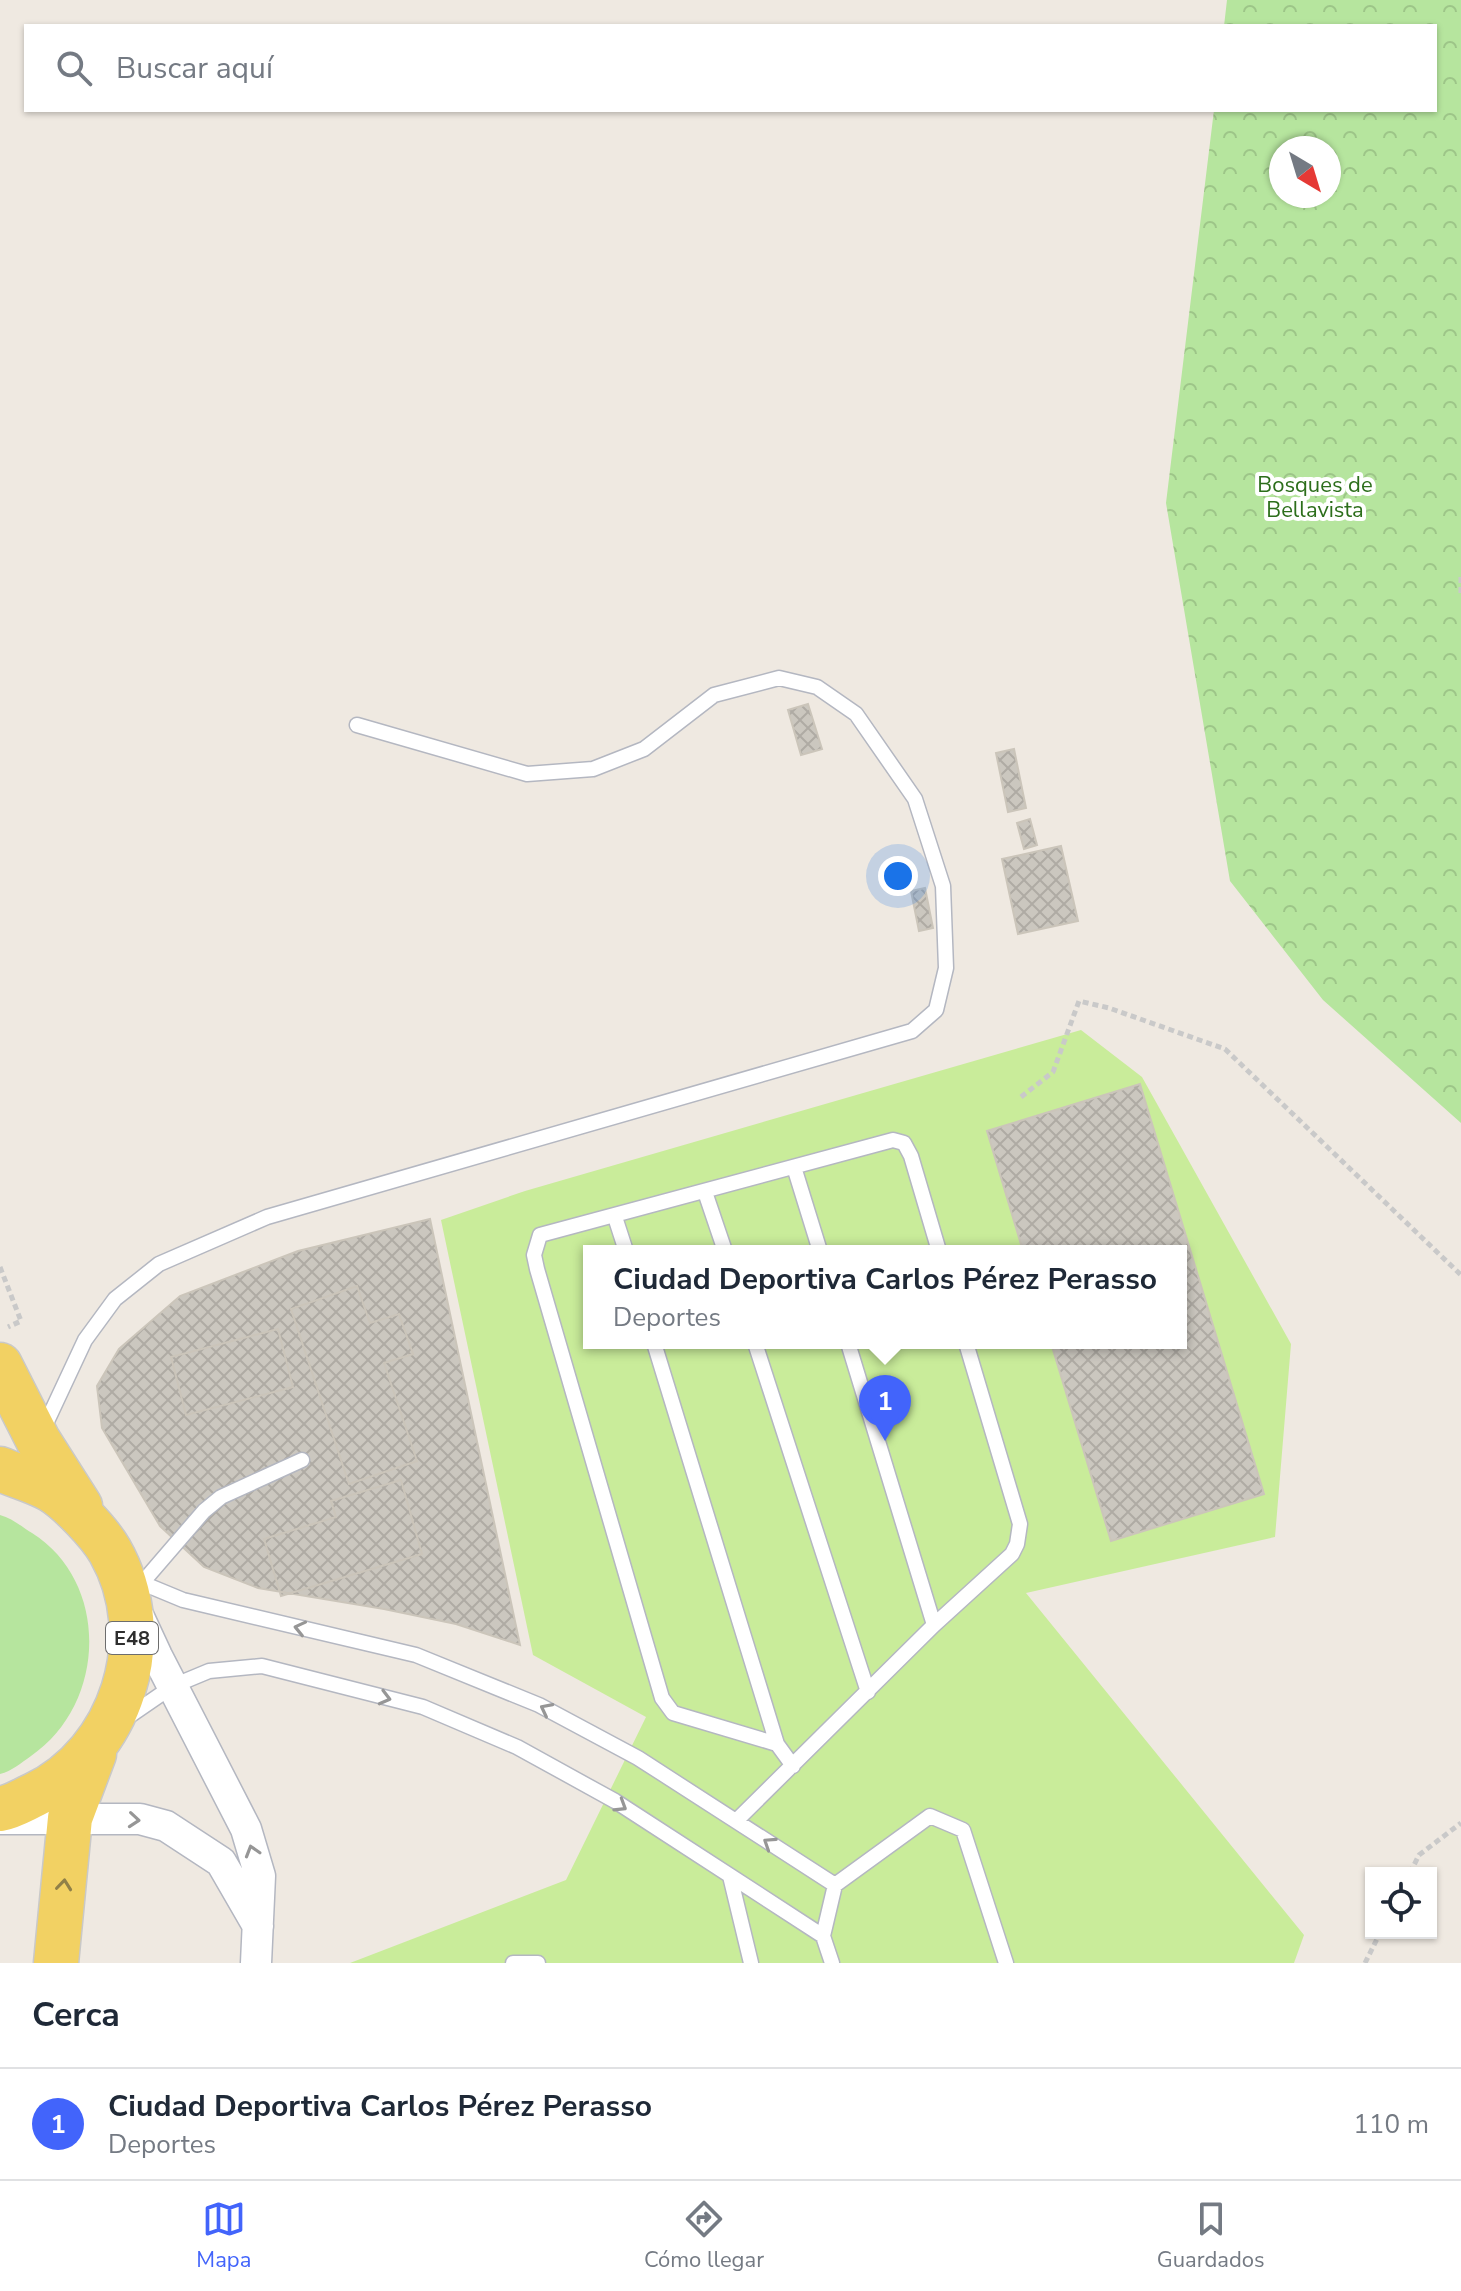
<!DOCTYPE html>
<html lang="es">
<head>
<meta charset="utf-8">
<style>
  :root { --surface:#fff; --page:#f2f2f3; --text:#1f2937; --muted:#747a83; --line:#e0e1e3; --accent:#4264fb }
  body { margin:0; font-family:"Nunito Sans",sans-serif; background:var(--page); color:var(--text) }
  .controls { position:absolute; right:24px; bottom:24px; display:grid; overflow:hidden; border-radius:0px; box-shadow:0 2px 6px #0004 }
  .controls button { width:72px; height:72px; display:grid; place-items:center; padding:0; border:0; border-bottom:2px solid var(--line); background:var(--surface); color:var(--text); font:40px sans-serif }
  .compass { position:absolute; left:1269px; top:136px; width:72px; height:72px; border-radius:50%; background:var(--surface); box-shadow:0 2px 6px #0004; rotate:142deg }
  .you { position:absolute; left:898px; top:876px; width:28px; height:28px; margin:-20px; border:6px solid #fff; border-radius:50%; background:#1a73e8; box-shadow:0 0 0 12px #1a73e833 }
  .badge { display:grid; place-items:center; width:52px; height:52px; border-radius:50%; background:var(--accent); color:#fff; font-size:26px; font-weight:700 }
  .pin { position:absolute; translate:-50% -66px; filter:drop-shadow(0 2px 4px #0008) }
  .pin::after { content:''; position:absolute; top:42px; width:28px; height:24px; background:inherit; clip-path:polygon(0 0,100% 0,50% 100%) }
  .popup { position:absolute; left:583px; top:1245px; width:604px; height:104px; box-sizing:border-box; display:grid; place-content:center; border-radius:0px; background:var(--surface); filter:drop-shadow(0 2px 6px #0005); font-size:26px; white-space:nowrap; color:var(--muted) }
  .popup b { font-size:30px; color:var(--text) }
  .popup::after { content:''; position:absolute; left:50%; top:100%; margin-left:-16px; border:16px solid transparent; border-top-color:var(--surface) }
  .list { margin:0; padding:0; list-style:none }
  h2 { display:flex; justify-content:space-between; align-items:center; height:104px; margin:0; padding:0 32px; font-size:34px }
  h2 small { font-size:26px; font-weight:400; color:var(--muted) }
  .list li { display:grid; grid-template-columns:52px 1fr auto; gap:24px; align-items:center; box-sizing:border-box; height:112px; padding:0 32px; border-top:2px solid var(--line) }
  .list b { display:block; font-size:30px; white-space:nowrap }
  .list p { margin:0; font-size:26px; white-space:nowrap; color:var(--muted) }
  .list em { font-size:26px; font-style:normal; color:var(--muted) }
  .icon { flex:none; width:44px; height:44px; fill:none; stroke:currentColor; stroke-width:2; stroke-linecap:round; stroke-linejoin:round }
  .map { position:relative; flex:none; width:1461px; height:1963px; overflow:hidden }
  .search { position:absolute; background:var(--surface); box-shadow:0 2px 6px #0004; left:24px; right:24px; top:24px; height:88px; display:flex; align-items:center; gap:20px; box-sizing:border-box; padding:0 28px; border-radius:0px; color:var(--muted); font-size:30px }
  .sheet { height:216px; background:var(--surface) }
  nav { display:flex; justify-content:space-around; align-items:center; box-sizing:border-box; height:112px; border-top:2px solid var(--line); background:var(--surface); font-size:22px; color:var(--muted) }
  nav a { display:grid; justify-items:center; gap:4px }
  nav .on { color:var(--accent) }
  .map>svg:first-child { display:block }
</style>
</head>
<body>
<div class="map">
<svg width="1461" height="1963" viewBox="0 0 1461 1963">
  <defs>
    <pattern id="forest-crowns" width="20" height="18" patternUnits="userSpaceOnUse" patternTransform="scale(2)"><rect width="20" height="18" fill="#b6e59e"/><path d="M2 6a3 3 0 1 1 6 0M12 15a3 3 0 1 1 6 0" fill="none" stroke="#9dc588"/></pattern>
    <pattern id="building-cross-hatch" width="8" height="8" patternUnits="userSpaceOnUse" patternTransform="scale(2)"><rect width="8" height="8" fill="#cbc7bf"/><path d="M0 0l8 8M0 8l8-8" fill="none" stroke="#afaba4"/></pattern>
  </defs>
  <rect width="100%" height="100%" fill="#efe9e1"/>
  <path fill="#b6e59e" d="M 0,1515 C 12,1518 22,1527 32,1533 C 111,1583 106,1705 31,1756 C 21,1763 12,1771 0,1774 Z"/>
  <path fill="url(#forest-crowns)" fill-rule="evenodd" d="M 1227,0 L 1461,0 L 1461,1123 L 1323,1000 L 1230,881 L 1166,503 L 1214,110 L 1435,110 L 1435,26 L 1224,26 ZM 1281,148 L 1329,148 L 1329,196 L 1281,196 Z"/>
  <path fill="#c9ec9a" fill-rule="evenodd" d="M 1081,1030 L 1142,1077 L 1291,1344 L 1275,1537 L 1026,1593 L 1304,1935 L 1294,1963 L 350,1963 L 566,1880 L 646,1717 L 533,1655 L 441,1220 L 525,1191 ZM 589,1251 L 1181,1251 L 1181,1343 L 589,1343 Z"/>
  <path fill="url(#building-cross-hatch)" stroke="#cbc5ba" stroke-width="2" d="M 808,704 L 822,749 L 801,755 L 788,710 Z
    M 1014,749 L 1026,808 L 1008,812 L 996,753 Z
    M 1030,819 L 1037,845 L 1024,849 L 1017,823 Z
    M 1061,846 L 1078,921 L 1018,934 L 1002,859 Z
    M 925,888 L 933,928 L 919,931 L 911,891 Z
    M 1140,1084 L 1264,1494 L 1111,1541 L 1051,1343 L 1181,1343 L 1181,1251 L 1023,1251 L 987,1131 Z
    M 430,1219 L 520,1645 L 456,1624 L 384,1609 L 258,1588 L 204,1567 L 160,1526 L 102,1428 L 97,1386 L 119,1349 L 180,1296 L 298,1251 Z
    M 357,1286 L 370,1323 L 399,1314 L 413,1354 L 384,1363 L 417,1461 L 349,1484 L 291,1309 Z
    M 278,1329 L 293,1387 L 186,1415 L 171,1357 Z
    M 401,1480 L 422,1554 L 281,1596 L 264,1539 L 336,1517 L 331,1501 Z"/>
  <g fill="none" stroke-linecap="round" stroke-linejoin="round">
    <defs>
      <path id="service" d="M 794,1167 L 820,1251
        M 705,1192 L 725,1251
        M 615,1217 L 626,1251
        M 654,1343 L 777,1744 L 793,1766
        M 755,1343 L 868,1692
        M 848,1343 L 934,1625
        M 42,1432 L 85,1340 L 115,1299 L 159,1264 L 267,1217 L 912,1031 L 936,1010 L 946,968 L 943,886 L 915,799 L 856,714 L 817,687 L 779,678 L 714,695 L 644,749 L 593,769 L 527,774 L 357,725
        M 133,1574 L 142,1583 L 183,1600 L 416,1655 L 539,1705 L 638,1758 L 835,1885
        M 142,1583 L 204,1511 L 221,1497 L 302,1460
        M 125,1719 L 173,1686 L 209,1671 L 262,1666 L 423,1707 L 517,1747 L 615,1801 L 823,1936
        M 777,1744 L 673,1713 L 662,1698 L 537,1269 L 534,1255 L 540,1235 L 893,1140 L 904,1143 L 911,1156 L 939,1251
        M 736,1821 L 934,1625 L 1012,1554 L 1017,1544 L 1020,1524 L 966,1343
        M 730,1876 L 751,1963
        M 513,1963 L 538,1963
        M 832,1963 L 823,1936 L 835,1885 L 930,1816 L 963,1830 L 1006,1963"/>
      <path id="minor" d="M 137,1613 L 157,1656 L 246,1829 L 260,1876 L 256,1963
        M 0,1819 L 140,1819 L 166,1826 L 221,1862 L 258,1926"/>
      <path id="primary" d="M 0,1365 L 38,1440 L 80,1506
        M 0,1469 C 16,1476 35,1481 51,1490 C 70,1502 99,1532 110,1551 C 159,1637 122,1753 34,1795 C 23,1800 12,1807 0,1809
        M 56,1963 L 70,1818 L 94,1754"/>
    </defs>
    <use href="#service" stroke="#b4b7c1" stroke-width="17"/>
    <use href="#minor" stroke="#b4b7c1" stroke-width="33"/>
    <use href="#primary" stroke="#c9c9c9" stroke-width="47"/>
    <path stroke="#c9c9c9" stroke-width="5" stroke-dasharray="6 4" stroke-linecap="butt" d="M 1461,577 L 1461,594
      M 1021,1097 L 1053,1072 L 1079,1001 L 1109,1008 L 1225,1049 L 1461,1275
      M 0,1267 L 21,1321 L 8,1327
      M 1410,1873 L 1419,1855 L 1461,1823
      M 1365,1963 L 1380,1933"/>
    <use href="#service" stroke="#fff" stroke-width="14"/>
    <use href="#minor" stroke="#fff" stroke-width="30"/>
    <use href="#primary" stroke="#f2d163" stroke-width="44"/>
  </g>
  <defs><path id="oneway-chevron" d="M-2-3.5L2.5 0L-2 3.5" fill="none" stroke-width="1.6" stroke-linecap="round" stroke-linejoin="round" transform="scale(2)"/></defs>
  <g stroke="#969696">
    <use href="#oneway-chevron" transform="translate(300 1628) rotate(-167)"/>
    <use href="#oneway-chevron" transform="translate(385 1698) rotate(15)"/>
    <use href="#oneway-chevron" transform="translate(546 1709) rotate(-153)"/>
    <use href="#oneway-chevron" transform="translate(621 1806) rotate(32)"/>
    <use href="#oneway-chevron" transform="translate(134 1820) rotate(5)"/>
    <use href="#oneway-chevron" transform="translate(769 1843) rotate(-147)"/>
    <use href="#oneway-chevron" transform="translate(252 1851) rotate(-107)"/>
  </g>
  <use stroke="#908048" href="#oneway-chevron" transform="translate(64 1885) rotate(-84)"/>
  <g text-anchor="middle" stroke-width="8" stroke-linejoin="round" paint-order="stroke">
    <rect fill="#fff" stroke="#6d6d6d" stroke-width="2" x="106" y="1622" width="52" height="32" rx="6"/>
    <g font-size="20" font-weight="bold" fill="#2e2e2e">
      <text x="132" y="1645">E48</text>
    </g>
    <g font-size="22" fill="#2c6e1b" stroke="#fff">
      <text x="1315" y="492">Bosques de<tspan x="1315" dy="25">Bellavista</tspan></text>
    </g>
  </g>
</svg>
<div class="controls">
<button><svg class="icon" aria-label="locate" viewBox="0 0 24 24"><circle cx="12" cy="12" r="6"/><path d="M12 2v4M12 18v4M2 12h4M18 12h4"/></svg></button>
</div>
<svg class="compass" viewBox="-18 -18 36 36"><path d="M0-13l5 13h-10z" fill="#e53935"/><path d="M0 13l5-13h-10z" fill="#747a83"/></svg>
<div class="you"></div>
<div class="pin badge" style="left:885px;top:1441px">1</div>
<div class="popup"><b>Ciudad Deportiva Carlos Pérez Perasso</b>Deportes</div>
<div class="search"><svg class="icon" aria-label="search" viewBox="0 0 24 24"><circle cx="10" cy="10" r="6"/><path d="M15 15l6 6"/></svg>Buscar aquí</div>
</div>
<section class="sheet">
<h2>Cerca<small></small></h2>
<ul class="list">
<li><span class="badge">1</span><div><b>Ciudad Deportiva Carlos Pérez Perasso</b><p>Deportes</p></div><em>110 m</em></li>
</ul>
</section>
<nav>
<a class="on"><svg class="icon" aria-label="map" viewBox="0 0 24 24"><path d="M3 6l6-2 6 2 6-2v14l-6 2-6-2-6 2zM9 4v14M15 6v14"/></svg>Mapa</a>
<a><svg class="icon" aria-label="directions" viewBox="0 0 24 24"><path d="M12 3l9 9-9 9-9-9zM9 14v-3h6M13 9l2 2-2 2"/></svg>Cómo llegar</a>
<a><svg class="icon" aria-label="saved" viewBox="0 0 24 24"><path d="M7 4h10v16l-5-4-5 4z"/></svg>Guardados</a>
</nav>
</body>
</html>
